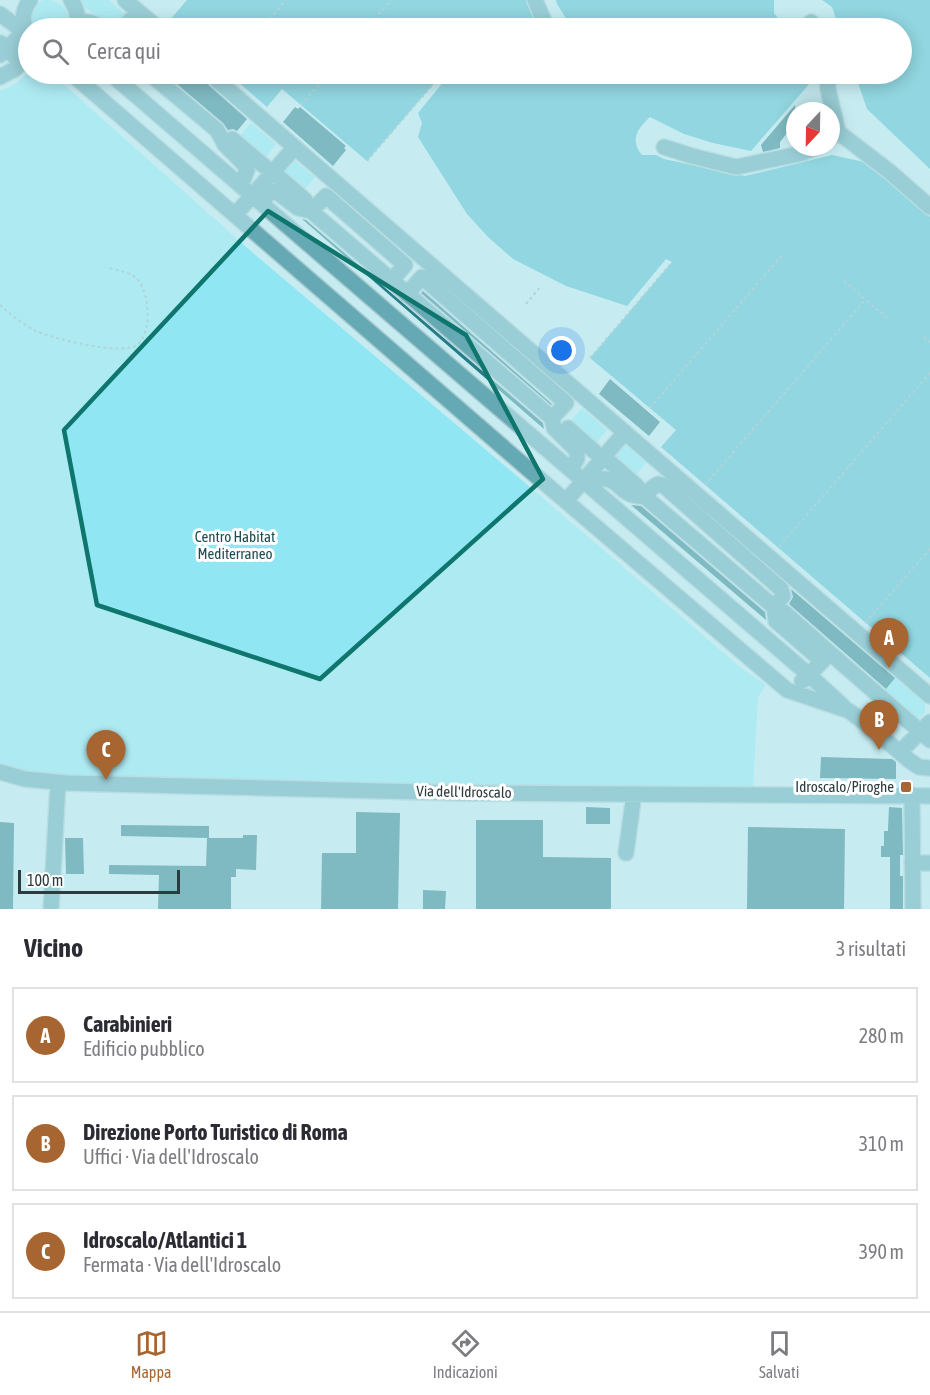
<!DOCTYPE html>
<html lang="it">
<head>
<meta charset="utf-8">
<style>
  :root { --surface:#fff; --page:#f2f2f3; --text:#2b2b33; --muted:#7c7c81; --line:#e1e1e2; --accent:#a76631 }
  body { margin:0; font-family:"Asap Condensed",sans-serif; background:var(--page); color:var(--text) }
  .compass { position:absolute; left:786px; top:102px; width:54px; height:54px; border-radius:50%; background:var(--surface); box-shadow:0 3px 15px #0003; rotate:202deg }
  .scale { position:absolute; left:18px; bottom:15px; width:162px; box-sizing:border-box; padding-left:6px; border:3px solid #2c3b3d; border-top:0; font-size:16px; line-height:21px; white-space:nowrap; color:#2c3b3d; -webkit-text-stroke:4px #fff; paint-order:stroke }
  .you { position:absolute; left:562px; top:351px; width:21px; height:21px; margin:-15px; border:4px solid #fff; border-radius:50%; background:#1a73e8; box-shadow:0 0 0 9px #1a73e833 }
  .badge { display:grid; place-items:center; width:39px; height:39px; border-radius:50%; background:var(--accent); color:#fff; font-size:20px; font-weight:700 }
  .pin { position:absolute; translate:-50% -50px; filter:drop-shadow(0 2px 3px #0008) }
  .pin::after { content:''; position:absolute; top:32px; width:21px; height:18px; background:inherit; clip-path:polygon(0 0,100% 0,50% 100%) }
  .list { margin:0; padding:0; list-style:none }
  h2 { display:flex; justify-content:space-between; align-items:center; height:78px; margin:0; padding:0 24px; font-size:26px }
  h2 small { font-size:20px; font-weight:400; color:var(--muted) }
  .list li { display:grid; grid-template-columns:39px 1fr auto; gap:18px; align-items:center; box-sizing:border-box; height:96px; margin:0 12px 12px; padding:0 12px; border:2px solid var(--line); border-radius:0px }
  .list b { display:block; font-size:22px; white-space:nowrap }
  .list p { margin:0; font-size:20px; white-space:nowrap; color:var(--muted) }
  .list em { font-size:20px; font-style:normal; color:var(--muted) }
  .icon { flex:none; width:33px; height:33px; fill:none; stroke:currentColor; stroke-width:2; stroke-linecap:round; stroke-linejoin:round }
  .map { position:relative; flex:none; width:930px; height:909px; overflow:hidden }
  .search { position:absolute; background:var(--surface); box-shadow:0 3px 15px #0003; left:18px; right:18px; top:18px; height:66px; display:flex; align-items:center; gap:15px; box-sizing:border-box; padding:0 21px; border-radius:33px; color:var(--muted); font-size:22px }
  .sheet { height:402px; background:var(--surface) }
  nav { display:flex; justify-content:space-around; align-items:center; box-sizing:border-box; height:84px; border-top:2px solid var(--line); background:var(--surface); font-size:16px; color:var(--muted) }
  nav a { display:grid; justify-items:center; gap:3px }
  nav .on { color:var(--accent) }
  .map>svg:first-child { display:block }
</style>
</head>
<body>
<div class="map">
<svg width="930" height="909" viewBox="0 0 930 909">
  <rect width="100%" height="100%" fill="#c6ecf2"/>
  <path fill="#90e6f2" d="M 44,0 C 62,0 72,11 66,28 L 30,28 C 30,15 29,5 44,0 Z
    M 77,0 L 109,0 L 126,15 L 114,28 L 111,28 Z
    M 28,72 L 28,74 L 52,74 L 253,253 L 537,493 L 740,667 L 766,685 L 758,697 L 753,788 L 390,786 L 58,777 L 20,772 L 0,764 L 0,91 C 12,87 20,81 28,72 Z
    M 251,123 L 276,144 L 264,160 L 238,138 Z
    M 289,156 L 315,177 L 302,193 L 276,171 Z
    M 582,408 L 607,430 L 595,445 L 569,423 Z
    M 621,441 L 646,463 L 633,478 L 607,456 Z
    M 895,678 L 924,702 C 927,709 925,716 917,719 L 883,693 Z"/>
  <path fill="#51bbca" d="M 187,0 L 528,0 L 540,28 L 178,28 L 169,21 Z
    M 556,0 L 774,0 L 774,13 L 786,28 L 572,28 L 557,4 Z
    M 822,0 L 930,0 L 930,169 L 867,109 L 855,74 L 902,74 L 902,28 L 839,28 L 832,7 Z
    M 229,74 L 442,74 L 367,161 L 282,89 L 267,107 Z
    M 449,74 L 551,74 L 564,81 L 578,77 L 580,74 L 818,74 L 751,151 L 713,143 L 684,134 L 650,117 C 638,128 629,140 642,155 L 656,155 L 664,159 L 745,176 L 832,155 L 869,163 L 930,217 L 930,678 L 661,447 L 676,430 L 590,358 L 672,262 L 666,259 L 627,306 L 566,286 L 513,259 L 488,237 L 467,214 L 418,137 L 422,123 L 418,113 L 449,75 Z"/>
  <path fill="#287b86" d="M 165,74 L 197,74 L 204,81 L 247,119 L 237,131 L 233,129 L 228,130 L 223,123 Z
    M 795,105 L 795,123 L 780,142 L 780,148 L 763,152 L 761,145 Z
    M 295,107 L 298,109 L 300,107 L 346,146 L 344,148 L 346,150 L 333,166 L 283,122 Z
    M 302,219 L 306,220 L 543,423 L 544,429 Z
    M 423,291 L 552,404 L 551,405 L 421,293 Z
    M 610,379 L 660,422 L 649,436 L 599,394 Z
    M 631,505 L 641,506 L 765,612 L 766,620 Z
    M 791,589 L 895,678 L 886,689 L 789,604 L 793,597 Z
    M 821,757 L 892,759 L 896,762 L 896,779 L 820,778 Z
    M 586,807 L 610,808 L 610,824 L 586,824 Z
    M 889,807 L 902,808 L 903,855 L 900,855 L 900,876 L 903,876 L 903,909 L 890,909 L 890,857 L 881,857 L 881,846 L 884,846 L 884,831 L 888,831 L 888,828 Z
    M 356,812 L 400,813 L 398,909 L 321,909 L 322,853 L 356,853 Z
    M 476,820 L 543,820 L 543,857 L 611,858 L 611,909 L 476,909 Z
    M 0,822 L 14,823 L 13,909 L 0,909 Z
    M 121,825 L 209,826 L 209,838 L 121,836 Z
    M 748,827 L 845,829 L 844,909 L 747,909 Z
    M 243,835 L 257,835 L 256,870 L 236,869 L 236,877 L 231,877 L 231,909 L 158,909 L 159,875 L 109,874 L 109,865 L 206,866 L 207,838 L 243,838 Z
    M 65,838 L 83,838 L 84,874 L 66,874 Z
    M 423,890 L 446,891 L 445,909 L 423,909 Z"/>
  <g fill="none" stroke-linecap="round" stroke-linejoin="round">
    <defs>
      <path id="minor" d="M 71,0 C 77,9 79,18 76,28
        M 125,0 L 158,28
        M 535,0 L 547,28
        M 0,14 L 19,28 L 26,30 L 0,55
        M 811,22 L 813,28
        M 77,28 L 78,23 C 87,20 94,23 102,28
        M 123,28 L 138,12
        M 28,34 C 21,23 22,11 30,0
        M 72,74 L 527,468 L 787,690 L 849,711 L 865,723 L 910,761 L 919,767 L 930,768
        M 111,74 L 809,675 L 830,653 L 930,740
        M 150,74 L 217,130 L 225,145 L 244,164 L 247,170 L 244,178 L 239,184
        M 210,74 L 930,696
        M 827,74 L 828,89 L 838,132 L 831,137
        M 0,77 L 15,69 L 21,63 L 1,43
        M 838,132 L 890,172 L 930,207
        M 232,139 L 264,166
        M 664,147 L 692,156 L 736,167 L 799,154 L 818,147
        M 273,172 L 305,200
        M 260,202 L 272,191 L 278,193 L 298,208 L 311,211 L 552,418 L 554,428 L 577,451 L 577,459 L 570,469
        M 311,211 L 326,196 L 405,265 L 392,280
        M 235,215 L 295,147
        M 407,294 L 422,277 L 566,403 L 552,418
        M 568,428 L 595,452
        M 604,457 L 638,487
        M 591,487 L 599,479 C 616,477 617,488 630,494 C 634,496 640,496 645,497 L 774,607 L 776,621 L 822,661
        M 645,497 L 652,488 L 658,484 L 663,485 L 781,589 L 783,596 L 774,607
        M 566,501 L 625,432
        M 784,612 L 830,653
        M 802,681 L 809,675 L 844,707
        M 900,752 L 930,722
        M 0,772 L 25,779 L 67,783 L 461,793 L 930,796
        M 912,795 L 913,909
        M 626,853 L 634,794
        M 912,863 L 930,863
        M 51,909 L 58,783"/>
    </defs>
    <use href="#minor" stroke="#a7c9ce" stroke-width="18"/>
    <path stroke="#98b7bc" stroke-width="2" stroke-dasharray="3 3" stroke-linecap="butt" d="M 262,28 L 286,0
      M 367,28 L 391,0
      M 301,105 L 328,74
      M 367,161 L 442,74
      M 844,281 L 887,318
      M 526,304 L 541,286
      M 0,305 C 11,315 25,326 38,332 C 56,339 122,356 137,345 C 153,332 150,290 135,277 C 129,272 116,270 109,268
      M 924,337 L 930,342
      M 590,358 L 672,262
      M 650,408 L 784,253
      M 705,485 L 865,300
      M 779,547 L 930,373
      M 865,623 L 930,549"/>
    <use href="#minor" stroke="#64a9b3" stroke-width="15"/>
  </g>
  <path d="M0 0H930V909H0ZM 268,211 L 466,335 L 543,479 L 320,679 L 97,605 L 64,430 Z" fill="#c6ecf2" fill-opacity=".55" fill-rule="evenodd"/>
  <path fill="none" stroke="#0f766e" stroke-width="4.5" stroke-linejoin="round" d="M 268,211 L 466,335 L 543,479 L 320,679 L 97,605 L 64,430 Z"/>
  <rect fill="#a76631" stroke="#fff" stroke-width="2" x="900" y="781" width="12" height="12" rx="3"/>
  <g text-anchor="middle" stroke-width="6" stroke-linejoin="round" paint-order="stroke">
    <g font-size="15" fill="#1d4c53" stroke="#fff">
      <text x="235" y="542">Centro Habitat<tspan x="235" dy="17">Mediterraneo</tspan></text>
    </g>
    <g font-size="15" fill="#2c3b3d" stroke="#fff" text-anchor="end">
      <text x="894" y="792">Idroscalo/Piroghe</text>
    </g>
    <g font-size="15" fill="#2c3b3d" stroke="#fff">
      <text transform="translate(464 792) rotate(1)" y="5">Via dell'Idroscalo</text>
    </g>
  </g>
</svg>
<svg class="compass" viewBox="-18 -18 36 36"><path d="M0-13l5 13h-10z" fill="#e53935"/><path d="M0 13l5-13h-10z" fill="#7c7c81"/></svg>
<div class="scale">100 m</div>
<div class="you"></div>
<div class="pin badge" style="left:889px;top:668px">A</div>
<div class="pin badge" style="left:879px;top:750px">B</div>
<div class="pin badge" style="left:106px;top:780px">C</div>
<div class="search"><svg class="icon" aria-label="search" viewBox="0 0 24 24"><circle cx="10" cy="10" r="6"/><path d="M15 15l6 6"/></svg>Cerca qui</div>
</div>
<section class="sheet">
<h2>Vicino<small>3 risultati</small></h2>
<ul class="list">
<li><span class="badge">A</span><div><b>Carabinieri</b><p>Edificio pubblico</p></div><em>280 m</em></li>
<li><span class="badge">B</span><div><b>Direzione Porto Turistico di Roma</b><p>Uffici · Via dell'Idroscalo</p></div><em>310 m</em></li>
<li><span class="badge">C</span><div><b>Idroscalo/Atlantici 1</b><p>Fermata · Via dell'Idroscalo</p></div><em>390 m</em></li>
</ul>
</section>
<nav>
<a class="on"><svg class="icon" aria-label="map" viewBox="0 0 24 24"><path d="M3 6l6-2 6 2 6-2v14l-6 2-6-2-6 2zM9 4v14M15 6v14"/></svg>Mappa</a>
<a><svg class="icon" aria-label="directions" viewBox="0 0 24 24"><path d="M12 3l9 9-9 9-9-9zM9 14v-3h6M13 9l2 2-2 2"/></svg>Indicazioni</a>
<a><svg class="icon" aria-label="saved" viewBox="0 0 24 24"><path d="M7 4h10v16l-5-4-5 4z"/></svg>Salvati</a>
</nav>
</body>
</html>
